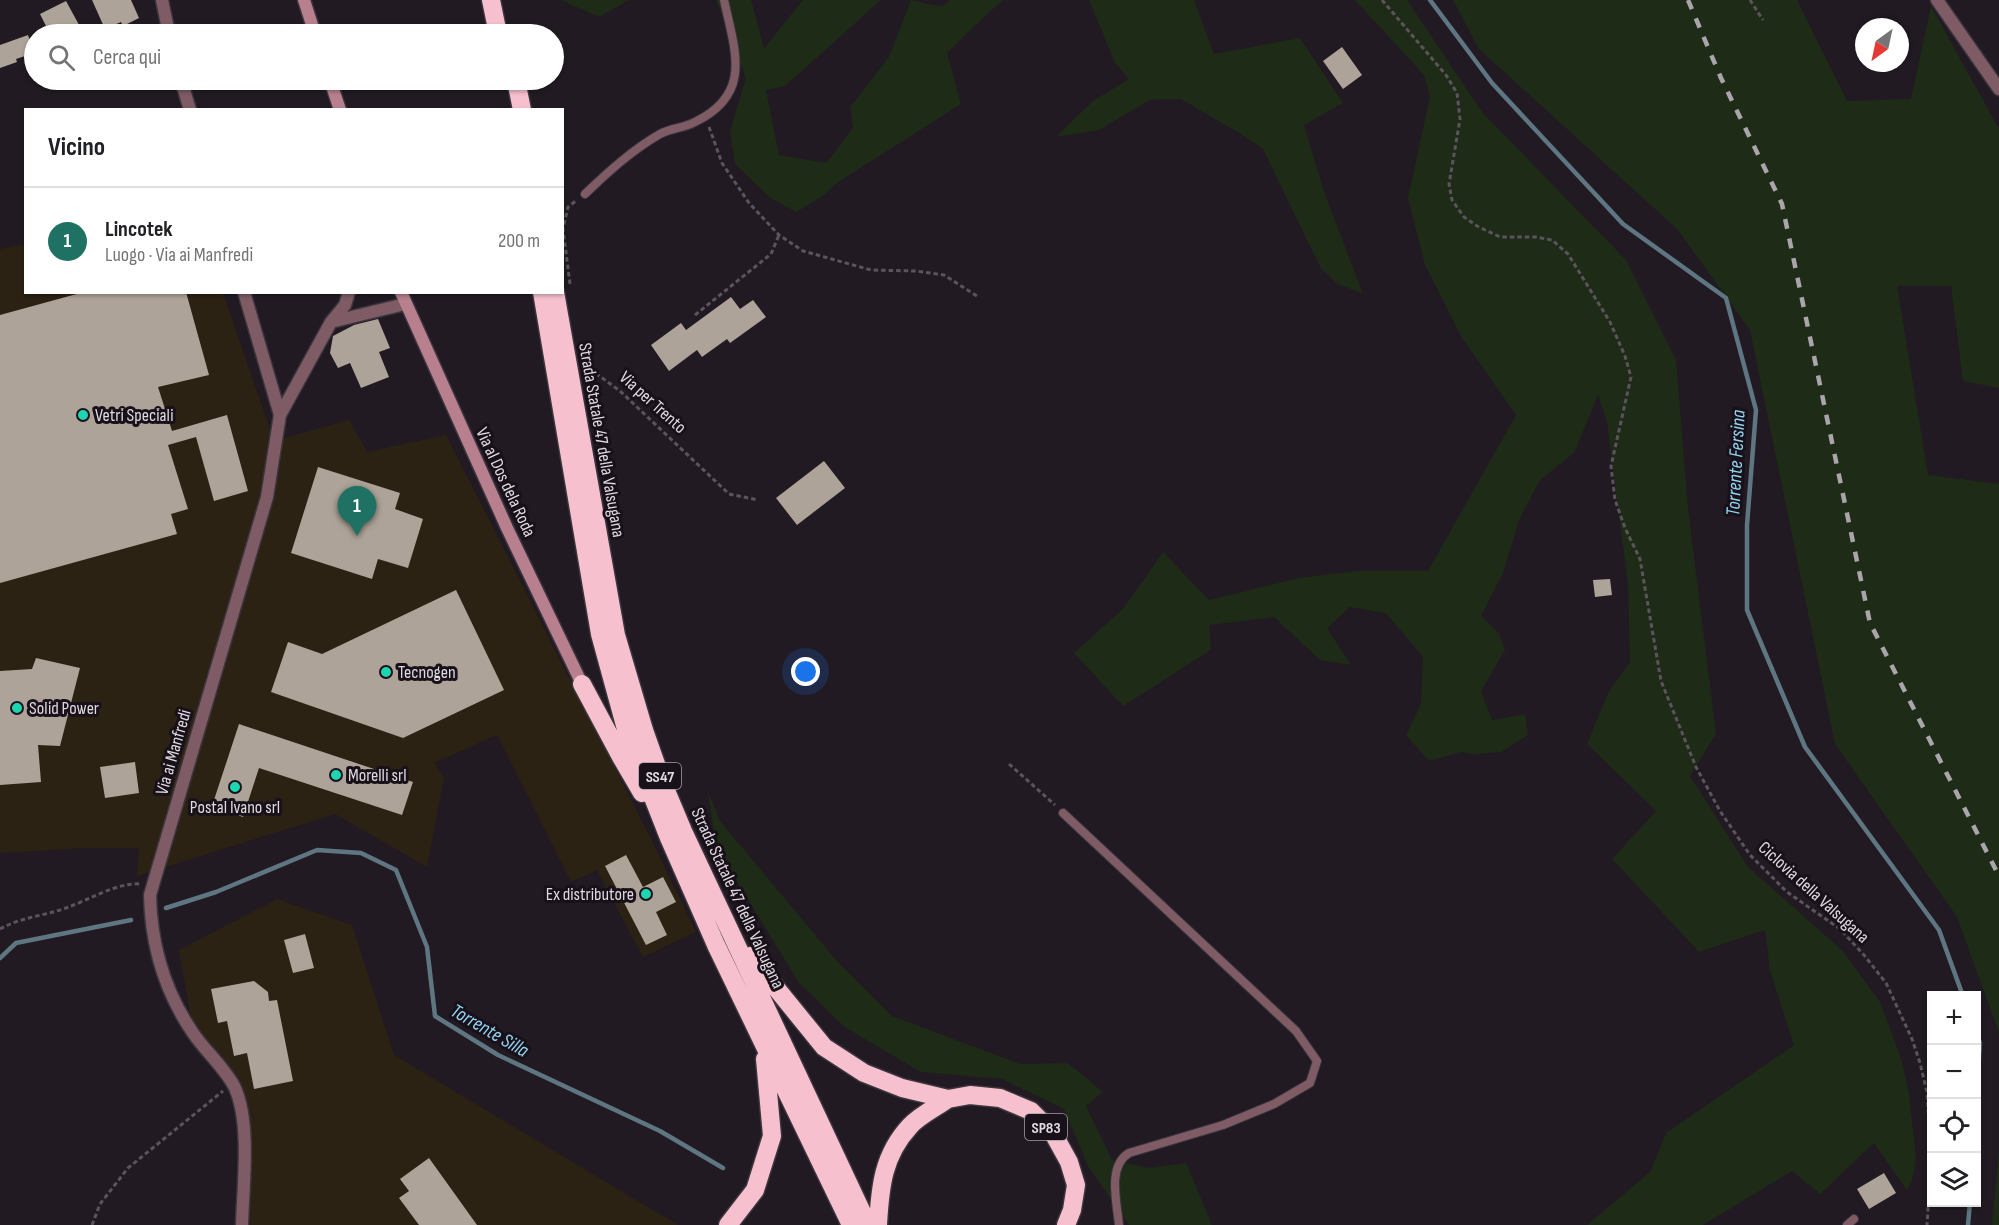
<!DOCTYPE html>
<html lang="it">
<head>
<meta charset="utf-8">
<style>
  :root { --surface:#fff; --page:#f2f2f2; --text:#202124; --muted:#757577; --line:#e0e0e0; --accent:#1f7263 }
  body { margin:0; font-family:"Sofia Sans Condensed",sans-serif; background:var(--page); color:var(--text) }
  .controls { position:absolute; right:18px; bottom:18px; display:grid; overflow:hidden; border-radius:0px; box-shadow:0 2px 4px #0004 }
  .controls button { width:54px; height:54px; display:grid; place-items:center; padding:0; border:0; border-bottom:2px solid var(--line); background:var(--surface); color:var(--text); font:30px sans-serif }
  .compass { position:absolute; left:1855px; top:18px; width:54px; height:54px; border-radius:50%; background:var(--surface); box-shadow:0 2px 4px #0004; rotate:213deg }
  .you { position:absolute; left:806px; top:672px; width:21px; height:21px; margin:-15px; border:4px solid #fff; border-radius:50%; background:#1a73e8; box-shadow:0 0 0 9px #1a73e833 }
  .badge { display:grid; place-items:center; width:39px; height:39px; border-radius:50%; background:var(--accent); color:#fff; font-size:20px; font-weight:700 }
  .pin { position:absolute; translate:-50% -50px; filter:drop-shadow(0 2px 3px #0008) }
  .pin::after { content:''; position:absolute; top:32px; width:21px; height:18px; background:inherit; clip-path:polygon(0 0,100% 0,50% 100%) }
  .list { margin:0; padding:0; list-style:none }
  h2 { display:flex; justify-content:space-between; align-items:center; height:78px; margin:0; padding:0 24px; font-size:26px }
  h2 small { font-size:20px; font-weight:400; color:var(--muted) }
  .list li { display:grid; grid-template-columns:39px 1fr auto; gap:18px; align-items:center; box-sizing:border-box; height:108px; padding:0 24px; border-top:2px solid var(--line) }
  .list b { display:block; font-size:22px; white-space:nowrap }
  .list p { margin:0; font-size:20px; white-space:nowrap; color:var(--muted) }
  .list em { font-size:20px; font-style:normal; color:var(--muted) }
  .icon { flex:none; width:33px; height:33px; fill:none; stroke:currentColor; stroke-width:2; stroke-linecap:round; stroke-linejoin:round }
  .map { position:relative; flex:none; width:1999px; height:1225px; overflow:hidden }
  .search { position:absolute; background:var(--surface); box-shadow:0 2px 4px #0004; left:24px; top:24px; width:540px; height:66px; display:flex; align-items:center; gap:15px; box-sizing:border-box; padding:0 21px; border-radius:33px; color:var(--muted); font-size:22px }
  .panel { position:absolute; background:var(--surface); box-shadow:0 2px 4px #0004; left:24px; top:108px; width:540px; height:186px; border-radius:0px }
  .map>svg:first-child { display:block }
</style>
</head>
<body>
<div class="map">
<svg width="1999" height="1225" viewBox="0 0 1999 1225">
  <rect width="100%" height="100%" fill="#211a22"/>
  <path fill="#2c2213" d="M 25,244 L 26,292 L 223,293 L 274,441 L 349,420 L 367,452 L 446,435 L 651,839 L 696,932 L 643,957 L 597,870 L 571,882 L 497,735 L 434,763 L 444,777 L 427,867 L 335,814 L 137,876 L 139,848 L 83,848 L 0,853 L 0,249 Z
    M 277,899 L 352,925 L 394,1055 L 678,1225 L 251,1225 L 243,1090 L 191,1017 L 179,950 Z"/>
  <path fill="#1e2b17" d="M 561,0 L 629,0 L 599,17 Z
    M 716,0 L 751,0 L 764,48 L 803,0 L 881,0 L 785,86 L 766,90 L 779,155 L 826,163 L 853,128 L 850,107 L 889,57 L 911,0 L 942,7 L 950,0 L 1004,0 L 988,13 L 947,53 L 961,104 L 837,183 L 823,196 L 796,212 L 769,197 L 735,164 L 730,131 L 746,78 Z
    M 1089,0 L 1194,0 L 1214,54 L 1300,38 L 1343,103 L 1304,125 L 1323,189 L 1363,294 L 1338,284 L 1321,269 L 1263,149 L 1239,133 L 1181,99 L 1150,100 L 1099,130 L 1056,137 L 1093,101 L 1129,79 L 1115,63 Z
    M 1355,0 L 1407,0 L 1482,112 L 1626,260 L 1676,360 L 1688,509 L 1716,734 L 1690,776 L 1748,867 L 1843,951 L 1880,1002 L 1901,1058 L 1909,1094 L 1916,1158 L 1912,1181 L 1907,1190 L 1874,1143 L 1820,1194 L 1792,1171 L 1703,1225 L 1587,1225 L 1650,1172 L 1666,1133 L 1794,1045 L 1770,971 L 1765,930 L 1699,952 L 1612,859 L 1656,811 L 1587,744 L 1608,693 L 1630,662 L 1628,585 L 1607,422 L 1598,395 L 1574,453 L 1540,480 L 1519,520 L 1503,573 L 1481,616 L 1499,633 L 1505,650 L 1481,691 L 1492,720 L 1525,714 L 1528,735 L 1501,752 L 1473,754 L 1461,752 L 1429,761 L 1406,735 L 1421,704 L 1423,657 L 1386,613 L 1350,607 L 1327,628 L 1351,665 L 1320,660 L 1274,617 L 1209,625 L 1211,650 L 1123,706 L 1074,653 L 1123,609 L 1163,552 L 1209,600 L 1299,578 L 1358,571 L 1428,571 L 1516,415 L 1462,338 L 1425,265 L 1408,198 L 1430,97 L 1424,75 Z
    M 1453,0 L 1797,0 L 1847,101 L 1911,99 L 1931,6 L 1999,129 L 1999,388 L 1963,381 L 1951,286 L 1897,286 L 1928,475 L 1999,484 L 1999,1033 L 1957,917 L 1835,744 L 1750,330 L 1677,229 L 1479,49 Z
    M 708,791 L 720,821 L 836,960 L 892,1016 L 1020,1064 L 1068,1063 L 1103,1092 L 1086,1106 L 1112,1160 L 1149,1168 L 1186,1163 L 1212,1225 L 1129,1225 L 1088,1166 L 1064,1109 L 1002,1079 L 921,1072 L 846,1028 L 799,983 L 716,847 Z
    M 1999,1150 L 1999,1225 L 1992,1225 Z"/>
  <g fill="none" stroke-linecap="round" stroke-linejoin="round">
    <path stroke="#5e7582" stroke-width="4.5" d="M 1430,0 L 1492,83 L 1623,224 L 1726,298 L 1756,410 L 1747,525 L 1747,610 L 1805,747 L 1939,930 L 1963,996
      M 166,908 L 216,892 L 317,850 L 361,853 L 396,870 L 427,947 L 435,1016 L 498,1055 L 660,1131 L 723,1168
      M 0,958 L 16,943 L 131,920
      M 1976,1033 L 1980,1043 L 1976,1101
      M 1968,1225 L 1970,1202"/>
  </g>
  <path fill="#aea398" d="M 92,0 L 131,0 L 139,18 L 123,26 L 121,22 L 105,29 Z
    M 66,1 L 84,34 L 50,34 L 40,14 Z
    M 28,35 L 34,53 L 16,59 L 17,62 L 0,68 L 0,45 Z
    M 1342,47 L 1362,75 L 1343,89 L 1323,61 Z
    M 84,292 L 186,292 L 209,375 L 158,387 L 172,431 L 227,415 L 248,491 L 214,501 L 196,437 L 168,445 L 188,509 L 171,514 L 177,534 L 0,583 L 0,315 Z
    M 731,297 L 740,309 L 753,300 L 766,317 L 730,343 L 727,339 L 702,357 L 697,350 L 669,371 L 651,345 L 681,323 L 686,330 Z
    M 378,319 L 390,348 L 379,352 L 389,377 L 361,388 L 350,363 L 338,368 L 330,353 L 333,336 L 354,325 Z
    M 824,461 L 845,488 L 797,525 L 776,498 Z
    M 318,467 L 400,493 L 395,509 L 423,519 L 408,568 L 378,559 L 372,579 L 291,553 Z
    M 1610,579 L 1612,595 L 1595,597 L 1593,580 Z
    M 456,590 L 504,690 L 403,738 L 271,692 L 288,642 L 322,654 Z
    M 36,658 L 80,668 L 60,746 L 38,745 L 41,782 L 0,785 L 0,671 L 32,669 Z
    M 239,724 L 413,782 L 402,815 L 259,768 L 243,817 L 212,806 Z
    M 135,762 L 139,793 L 105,798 L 100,767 Z
    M 626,855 L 643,887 L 663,877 L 676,902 L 656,912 L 667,935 L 646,945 L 605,866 Z
    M 305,934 L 314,968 L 293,973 L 284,940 Z
    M 254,981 L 268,992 L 269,1001 L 277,1000 L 293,1081 L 254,1089 L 247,1053 L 234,1056 L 227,1021 L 218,1023 L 211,989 Z
    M 429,1158 L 477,1225 L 419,1225 L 399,1198 L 409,1191 L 400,1179 Z
    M 1884,1173 L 1896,1193 L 1869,1209 L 1857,1189 Z"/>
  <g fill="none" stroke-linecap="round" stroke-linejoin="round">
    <defs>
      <path id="lane" d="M 585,194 C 608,172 632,150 660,134 C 671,128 684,128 695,122 C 753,94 735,51 724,0
        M 1063,813 L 1296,1031 L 1317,1061 L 1310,1083 L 1274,1104 L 1223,1125 L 1129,1153 C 1107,1166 1117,1203 1119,1225
        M 1847,1225 L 1854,1219"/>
      <path id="street" d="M 162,0 L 169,34
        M 1937,0 L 1999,89
        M 181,80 L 190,110
        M 331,322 L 405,304
        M 280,415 L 331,322 L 345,305 L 349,292
        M 242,1225 C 243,1186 251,1124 235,1088 C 226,1069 205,1051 193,1033 C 165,992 151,945 150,895 L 267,497 L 280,415 L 244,292"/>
      <path id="secondary" d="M 304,0 L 315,34
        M 330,80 L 340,110
        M 401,292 L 507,528 L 582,684"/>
      <path id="highway" d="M 491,0 L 498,34
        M 516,80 L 522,110
        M 542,292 L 600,634 L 626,729 L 669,838 L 716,945 L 851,1225
        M 555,292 L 616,635 L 644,730 L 662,781 L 683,831 L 868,1225
        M 582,684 L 621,757 L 642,793
        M 750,956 L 824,1047 L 864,1073 L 902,1088 L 948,1099 L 970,1095 L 1000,1098 L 1031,1111 L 1053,1133 L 1069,1162 L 1076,1185 L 1072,1210 L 1066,1225
        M 728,1225 L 755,1190 L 772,1136 L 765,1059
        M 878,1225 C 880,1187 883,1155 910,1126 C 920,1115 937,1107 948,1099"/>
    </defs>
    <use href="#lane" stroke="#3c353d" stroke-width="10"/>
    <use href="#street" stroke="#3c353d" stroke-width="15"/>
    <use href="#secondary" stroke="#3c353d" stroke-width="15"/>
    <use href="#highway" stroke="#3c353d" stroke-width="21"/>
    <path stroke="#5b545c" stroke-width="3" stroke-dasharray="4.5 3" stroke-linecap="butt" d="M 1382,0 L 1446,75 L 1457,93 L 1460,119 L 1449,184 L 1452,200 L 1464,217 L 1477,226 L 1500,237 L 1535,237 L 1552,240 L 1568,254 L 1610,322 L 1625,356 L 1631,377 L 1611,466 L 1615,500 L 1625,528 L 1640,559 L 1661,681 L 1696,767 L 1720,811 L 1750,855 L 1787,892 L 1840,929 L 1864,955 L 1886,983 L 1912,1039 L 1920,1063 L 1927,1092 L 1931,1162 L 1927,1225
      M 1750,0 L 1763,20
      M 709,127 L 722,163 L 749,203 L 779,235 L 803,251 L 871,270 L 916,271 L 944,275 L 977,296
      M 570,284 L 563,229 L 568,207 L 577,200
      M 695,315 L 771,254 L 779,235
      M 584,355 L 590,369 L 620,391 L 729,494 L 758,500
      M 1009,764 L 1055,805
      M 0,929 C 21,917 44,916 66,908 C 89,900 117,882 141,884
      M 92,1225 L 100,1204 L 128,1168 L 223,1091"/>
    <use href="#lane" stroke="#7f5c65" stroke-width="8"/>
    <use href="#street" stroke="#7f5c65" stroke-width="12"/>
    <use href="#secondary" stroke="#b87f8f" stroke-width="12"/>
    <use href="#highway" stroke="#f7c0cf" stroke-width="18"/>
    <path stroke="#aaa4ab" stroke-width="4.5" stroke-dasharray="10 10" stroke-linecap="butt" d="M 1688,0 L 1721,78 L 1782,204 L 1870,623 L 1999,876"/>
  </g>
  <g fill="#1dd5b1" stroke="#181119" stroke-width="2">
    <circle cx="83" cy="415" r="6"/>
    <circle cx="386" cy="672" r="6"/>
    <circle cx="17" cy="708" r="6"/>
    <circle cx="336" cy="775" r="6"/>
    <circle cx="235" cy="787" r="6"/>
    <circle cx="646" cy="894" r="6"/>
  </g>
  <g text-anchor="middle" stroke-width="6" stroke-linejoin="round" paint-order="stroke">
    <g fill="#181119" stroke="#a39ea4" stroke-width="1.5">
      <rect x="639" y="763" width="42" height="26" rx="4.5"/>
      <rect x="1025" y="1114" width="42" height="26" rx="4.5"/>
    </g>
    <g font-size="16" font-weight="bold" fill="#dfdae0">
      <text x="660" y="782">SS47</text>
      <text x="1046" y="1133">SP83</text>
    </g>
    <g font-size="18" fill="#dfdae0" stroke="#181119">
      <text transform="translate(653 402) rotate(42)" y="6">Via per Trento</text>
      <text transform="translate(602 440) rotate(80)" y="6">Strada Statale 47 della Valsugana</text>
      <text transform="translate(506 482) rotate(65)" y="6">Via al Dos dela Roda</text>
      <text transform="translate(173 752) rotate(-74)" y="6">Via ai Manfredi</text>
      <text transform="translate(1814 892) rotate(42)" y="6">Ciclovia della Valsugana</text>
      <text transform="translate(738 898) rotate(65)" y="6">Strada Statale 47 della Valsugana</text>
    </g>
    <g font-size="18" fill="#dfdae0" stroke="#181119" text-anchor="start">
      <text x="95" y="421">Vetri Speciali</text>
      <text x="398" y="678">Tecnogen</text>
      <text x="29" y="714">Solid Power</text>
      <text x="348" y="781">Morelli srl</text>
      <text x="235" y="813" text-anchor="middle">Postal Ivano srl</text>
      <text x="634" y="900" text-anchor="end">Ex distributore</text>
    </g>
    <g font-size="20" font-style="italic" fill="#92d4f1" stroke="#181119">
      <text transform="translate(1735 463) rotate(-87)" y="7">Torrente Fersina</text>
      <text transform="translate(490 1030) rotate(30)" y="7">Torrente Silla</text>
    </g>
  </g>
</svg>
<div class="controls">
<button>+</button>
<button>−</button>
<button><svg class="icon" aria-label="locate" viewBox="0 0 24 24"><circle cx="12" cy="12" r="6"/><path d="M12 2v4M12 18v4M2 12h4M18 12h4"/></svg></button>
<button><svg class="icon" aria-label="layers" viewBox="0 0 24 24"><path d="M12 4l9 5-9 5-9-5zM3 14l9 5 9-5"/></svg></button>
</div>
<svg class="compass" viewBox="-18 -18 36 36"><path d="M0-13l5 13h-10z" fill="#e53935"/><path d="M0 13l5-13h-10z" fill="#757577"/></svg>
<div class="you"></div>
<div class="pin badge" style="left:357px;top:536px">1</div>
<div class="search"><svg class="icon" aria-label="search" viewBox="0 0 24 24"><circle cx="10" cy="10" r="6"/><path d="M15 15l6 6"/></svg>Cerca qui</div>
<section class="panel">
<h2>Vicino<small></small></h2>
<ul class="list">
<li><span class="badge">1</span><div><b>Lincotek</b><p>Luogo · Via ai Manfredi</p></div><em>200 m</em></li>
</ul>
</section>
</div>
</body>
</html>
